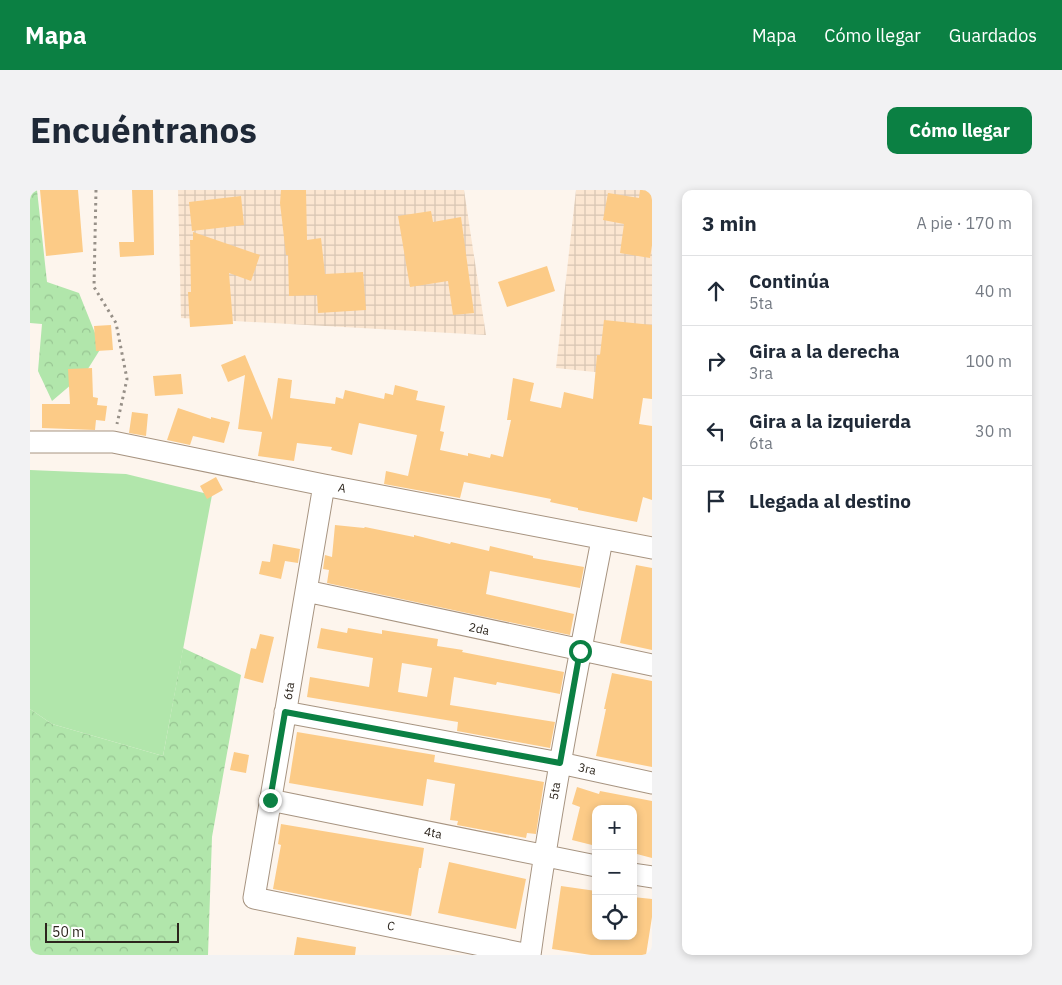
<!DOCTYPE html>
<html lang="es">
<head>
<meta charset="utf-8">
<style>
  :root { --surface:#fff; --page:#f2f2f3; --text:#1f2937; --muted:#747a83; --line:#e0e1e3; --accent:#0b8043 }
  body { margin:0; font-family:"IBM Plex Sans",sans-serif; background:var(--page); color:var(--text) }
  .controls { position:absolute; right:15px; bottom:15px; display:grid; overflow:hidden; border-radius:10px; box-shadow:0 2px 8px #0003 }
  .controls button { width:45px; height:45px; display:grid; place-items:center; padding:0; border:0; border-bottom:1px solid var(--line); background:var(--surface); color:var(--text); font:25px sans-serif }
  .scale { position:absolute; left:15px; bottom:12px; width:134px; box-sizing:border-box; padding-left:5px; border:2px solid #2c251d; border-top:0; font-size:14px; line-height:18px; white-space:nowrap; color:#2c251d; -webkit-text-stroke:4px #fff; paint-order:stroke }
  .stop { position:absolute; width:15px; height:15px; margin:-11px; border:4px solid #0b8043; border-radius:50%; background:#fff }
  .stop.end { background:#0b8043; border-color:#fff; box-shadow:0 1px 5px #0008 }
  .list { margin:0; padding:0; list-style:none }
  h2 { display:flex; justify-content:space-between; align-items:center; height:65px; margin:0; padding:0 20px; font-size:21px }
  h2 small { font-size:16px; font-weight:400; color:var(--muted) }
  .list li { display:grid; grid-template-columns:32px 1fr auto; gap:15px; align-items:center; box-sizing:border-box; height:70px; padding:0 20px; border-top:1px solid var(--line) }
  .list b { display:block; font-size:19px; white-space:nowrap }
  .list p { margin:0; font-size:16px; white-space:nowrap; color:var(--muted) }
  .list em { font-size:16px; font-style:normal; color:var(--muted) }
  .icon { flex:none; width:28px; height:28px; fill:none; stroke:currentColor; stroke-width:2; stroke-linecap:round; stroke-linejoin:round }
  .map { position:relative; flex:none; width:622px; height:765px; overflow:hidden; border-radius:10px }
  header { display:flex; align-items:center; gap:30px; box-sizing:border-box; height:70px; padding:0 25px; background:var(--accent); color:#fff }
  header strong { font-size:24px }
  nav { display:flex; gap:28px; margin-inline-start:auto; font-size:18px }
  .intro { display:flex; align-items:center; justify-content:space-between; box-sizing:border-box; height:120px; padding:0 30px }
  h1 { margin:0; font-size:35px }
  .button { padding:12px 22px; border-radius:10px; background:var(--accent); color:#fff; font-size:18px; font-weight:700 }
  main { display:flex; gap:30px; padding:0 30px }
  aside { flex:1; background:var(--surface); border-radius:10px; box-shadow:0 2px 8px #0003 }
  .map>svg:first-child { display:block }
</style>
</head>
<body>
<header>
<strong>Mapa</strong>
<nav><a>Mapa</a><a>Cómo llegar</a><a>Guardados</a></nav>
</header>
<div class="intro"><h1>Encuéntranos</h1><a class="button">Cómo llegar</a></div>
<main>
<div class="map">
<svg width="622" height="765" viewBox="0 0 622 765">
  <defs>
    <pattern id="industrial-grid" width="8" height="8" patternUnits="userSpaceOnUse" patternTransform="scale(1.25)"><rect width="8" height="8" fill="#fbe6d1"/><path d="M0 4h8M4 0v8" fill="none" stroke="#d7c5b3"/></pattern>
    <pattern id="forest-crowns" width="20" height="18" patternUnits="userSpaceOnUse" patternTransform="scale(1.25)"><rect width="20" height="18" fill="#b1e6ab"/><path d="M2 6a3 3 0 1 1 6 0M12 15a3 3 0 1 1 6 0" fill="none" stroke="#98c593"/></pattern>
  </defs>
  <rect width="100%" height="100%" fill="#fdf5ed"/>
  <path fill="url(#industrial-grid)" d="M 148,0 L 434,0 L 456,145 L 151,128 Z
    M 546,0 L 622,0 L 622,188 L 526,178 Z"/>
  <path fill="#b1e6ab" d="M 0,280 L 96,284 L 182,305 L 133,566 L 22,534 L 0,519 Z"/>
  <path fill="url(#forest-crowns)" d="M 0,0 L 7,0 L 17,92 L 49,103 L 71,158 L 56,182 L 22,211 L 8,181 L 12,134 L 0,133 Z
    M 153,458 L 211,485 L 182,647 L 178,765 L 0,765 L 0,519 L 22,534 L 133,566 Z"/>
  <path fill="#fccb87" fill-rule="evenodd" d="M 10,0 L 48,0 L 53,62 L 16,66 Z
    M 102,0 L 123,0 L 124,65 L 90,67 L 89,52 L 104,52 Z
    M 251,0 L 276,0 L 277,50 L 291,48 L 295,84 L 333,82 L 336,120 L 288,123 L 287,105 L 259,106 L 258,65 L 256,65 L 250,13 Z
    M 610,0 L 622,0 L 622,55 L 620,68 L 590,63 L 594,34 L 573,30 L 578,3 L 609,8 Z
    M 211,6 L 214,35 L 162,41 L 159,12 Z
    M 401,21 L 403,32 L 431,27 L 444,123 L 423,125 L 418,91 L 380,97 L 368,26 Z
    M 163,42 L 230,65 L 221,91 L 199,83 L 203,134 L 160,137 L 158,102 L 161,102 L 160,50 L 163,50 Z
    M 517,76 L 525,101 L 477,117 L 468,92 Z
    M 574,130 L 622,135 L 622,209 L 613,208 L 609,234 L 622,236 L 622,310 L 613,307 L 607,332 L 548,320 L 548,318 L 520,312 L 521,309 L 434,292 L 430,308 L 354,294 L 356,281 L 378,286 L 387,245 L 329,233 L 322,265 L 301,260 L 302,257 L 267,253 L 264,271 L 228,266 L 232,242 L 208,239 L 215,185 L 198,192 L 191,175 L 215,165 L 242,230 L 248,188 L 262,190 L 260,208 L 305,214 L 306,207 L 313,209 L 315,200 L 354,209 L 355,203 L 363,205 L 365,195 L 388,201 L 386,210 L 415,216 L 410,241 L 414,242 L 410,260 L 438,266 L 438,263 L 460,268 L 461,264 L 473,267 L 481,230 L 477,230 L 483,188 L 504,193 L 500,211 L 531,218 L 534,202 L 563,209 L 567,165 L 570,165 Z
    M 81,135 L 83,160 L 66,161 L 64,136 Z
    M 62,178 L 63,207 L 68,208 L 67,215 L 77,216 L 75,231 L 66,230 L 65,240 L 12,238 L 12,214 L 40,214 L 38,179 Z
    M 151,184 L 153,204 L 125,206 L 123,186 Z
    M 148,218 L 181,229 L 181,227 L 200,232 L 194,253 L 163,246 L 160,255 L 137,250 Z
    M 102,222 L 118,224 L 116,246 L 99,243 Z
    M 186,287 L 193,300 L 177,309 L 170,296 Z
    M 305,335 L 334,338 L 335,337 L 384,347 L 384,345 L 420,354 L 421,352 L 459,361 L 460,356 L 503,366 L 503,368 L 554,377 L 550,398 L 460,381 L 456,404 L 544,424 L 540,445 L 297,393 L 299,380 L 293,379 L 295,365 L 302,367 Z
    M 243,354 L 270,359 L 268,373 L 255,371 L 251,389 L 229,384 L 232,371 L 240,372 Z
    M 606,375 L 622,378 L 622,460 L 590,453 Z
    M 291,438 L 317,443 L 318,438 L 352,444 L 352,440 L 408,449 L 407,456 L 433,460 L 432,462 L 534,482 L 530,504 L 467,492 L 466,495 L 424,487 L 420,515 L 525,532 L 520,558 L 427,541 L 428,532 L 277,507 L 280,487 L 339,497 L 343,468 L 287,458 ZM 372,473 L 402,478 L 397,507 L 368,502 Z
    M 230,444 L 244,447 L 233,493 L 214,488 L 221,458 L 226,459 Z
    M 582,483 L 622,491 L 622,577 L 566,566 L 576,519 L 574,519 Z
    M 267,542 L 405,565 L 404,572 L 514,592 L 506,644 L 497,643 L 496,648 L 427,635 L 428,631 L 420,630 L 425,594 L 397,589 L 393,616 L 259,593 Z
    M 204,562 L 219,565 L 216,583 L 200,580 Z
    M 547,597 L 569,604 L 570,601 L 622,611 L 622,668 L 603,663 L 603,619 L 566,619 L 566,656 L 542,650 L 550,617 L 542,614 Z
    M 251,634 L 394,658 L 391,678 L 389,678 L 381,726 L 243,699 L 251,655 L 248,654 Z
    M 419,672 L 496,689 L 486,739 L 408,723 Z
    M 531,696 L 566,701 L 566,746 L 603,746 L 603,707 L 622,709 L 622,727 L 616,765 L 561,765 L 522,759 Z
    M 267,747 L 326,757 L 325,765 L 264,765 Z"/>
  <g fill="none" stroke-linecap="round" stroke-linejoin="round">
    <defs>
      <path id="minor" d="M 0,252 L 83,252 L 294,295 L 622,358
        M 294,295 L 224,708 L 499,765
        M 276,401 L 622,475
        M 255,522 L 530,573 L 622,593
        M 240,610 L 566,676
        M 603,684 L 622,687
        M 500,765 C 519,626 545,488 572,350"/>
    </defs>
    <use href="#minor" stroke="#a79481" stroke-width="23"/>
    <path stroke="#979088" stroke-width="3" stroke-dasharray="2.5 4" stroke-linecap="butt" d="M 66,0 L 64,97 L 86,133 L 97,189 L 87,234"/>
    <use href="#minor" stroke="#fff" stroke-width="21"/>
  </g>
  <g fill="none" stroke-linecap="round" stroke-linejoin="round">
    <path stroke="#0b8043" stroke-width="6" d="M 240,610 L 255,522 L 530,573 L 550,461"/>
  </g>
  <g text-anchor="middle" stroke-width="4" stroke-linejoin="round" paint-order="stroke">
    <g font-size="12" fill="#2c251d" stroke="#fff">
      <text transform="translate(312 298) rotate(11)" y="4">A</text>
      <text transform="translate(449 439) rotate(12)" y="4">2da</text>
      <text transform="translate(259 501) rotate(-80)" y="4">6ta</text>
      <text transform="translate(557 579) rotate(12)" y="4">3ra</text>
      <text transform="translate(525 601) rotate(-80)" y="4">5ta</text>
      <text transform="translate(403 643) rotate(11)" y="4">4ta</text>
      <text transform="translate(361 736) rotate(12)" y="4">C</text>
    </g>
  </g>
</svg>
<div class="controls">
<button>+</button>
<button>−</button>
<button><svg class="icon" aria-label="locate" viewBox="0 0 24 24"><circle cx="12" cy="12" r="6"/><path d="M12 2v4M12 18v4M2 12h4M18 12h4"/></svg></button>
</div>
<div class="scale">50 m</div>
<div class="stop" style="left:550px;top:461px"></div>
<div class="stop end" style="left:240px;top:610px"></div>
</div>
<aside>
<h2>3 min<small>A pie · 170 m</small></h2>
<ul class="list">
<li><svg class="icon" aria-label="ahead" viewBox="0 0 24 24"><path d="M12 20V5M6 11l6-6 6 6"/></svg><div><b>Continúa</b><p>5ta</p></div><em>40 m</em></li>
<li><svg class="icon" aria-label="right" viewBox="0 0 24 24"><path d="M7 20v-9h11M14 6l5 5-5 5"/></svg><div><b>Gira a la derecha</b><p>3ra</p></div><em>100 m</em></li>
<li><svg class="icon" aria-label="left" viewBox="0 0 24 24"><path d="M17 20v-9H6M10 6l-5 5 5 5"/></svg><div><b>Gira a la izquierda</b><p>6ta</p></div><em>30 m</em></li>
<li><svg class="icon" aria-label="arrive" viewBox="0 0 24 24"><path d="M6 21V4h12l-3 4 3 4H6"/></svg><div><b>Llegada al destino</b></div></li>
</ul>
</aside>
</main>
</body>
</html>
